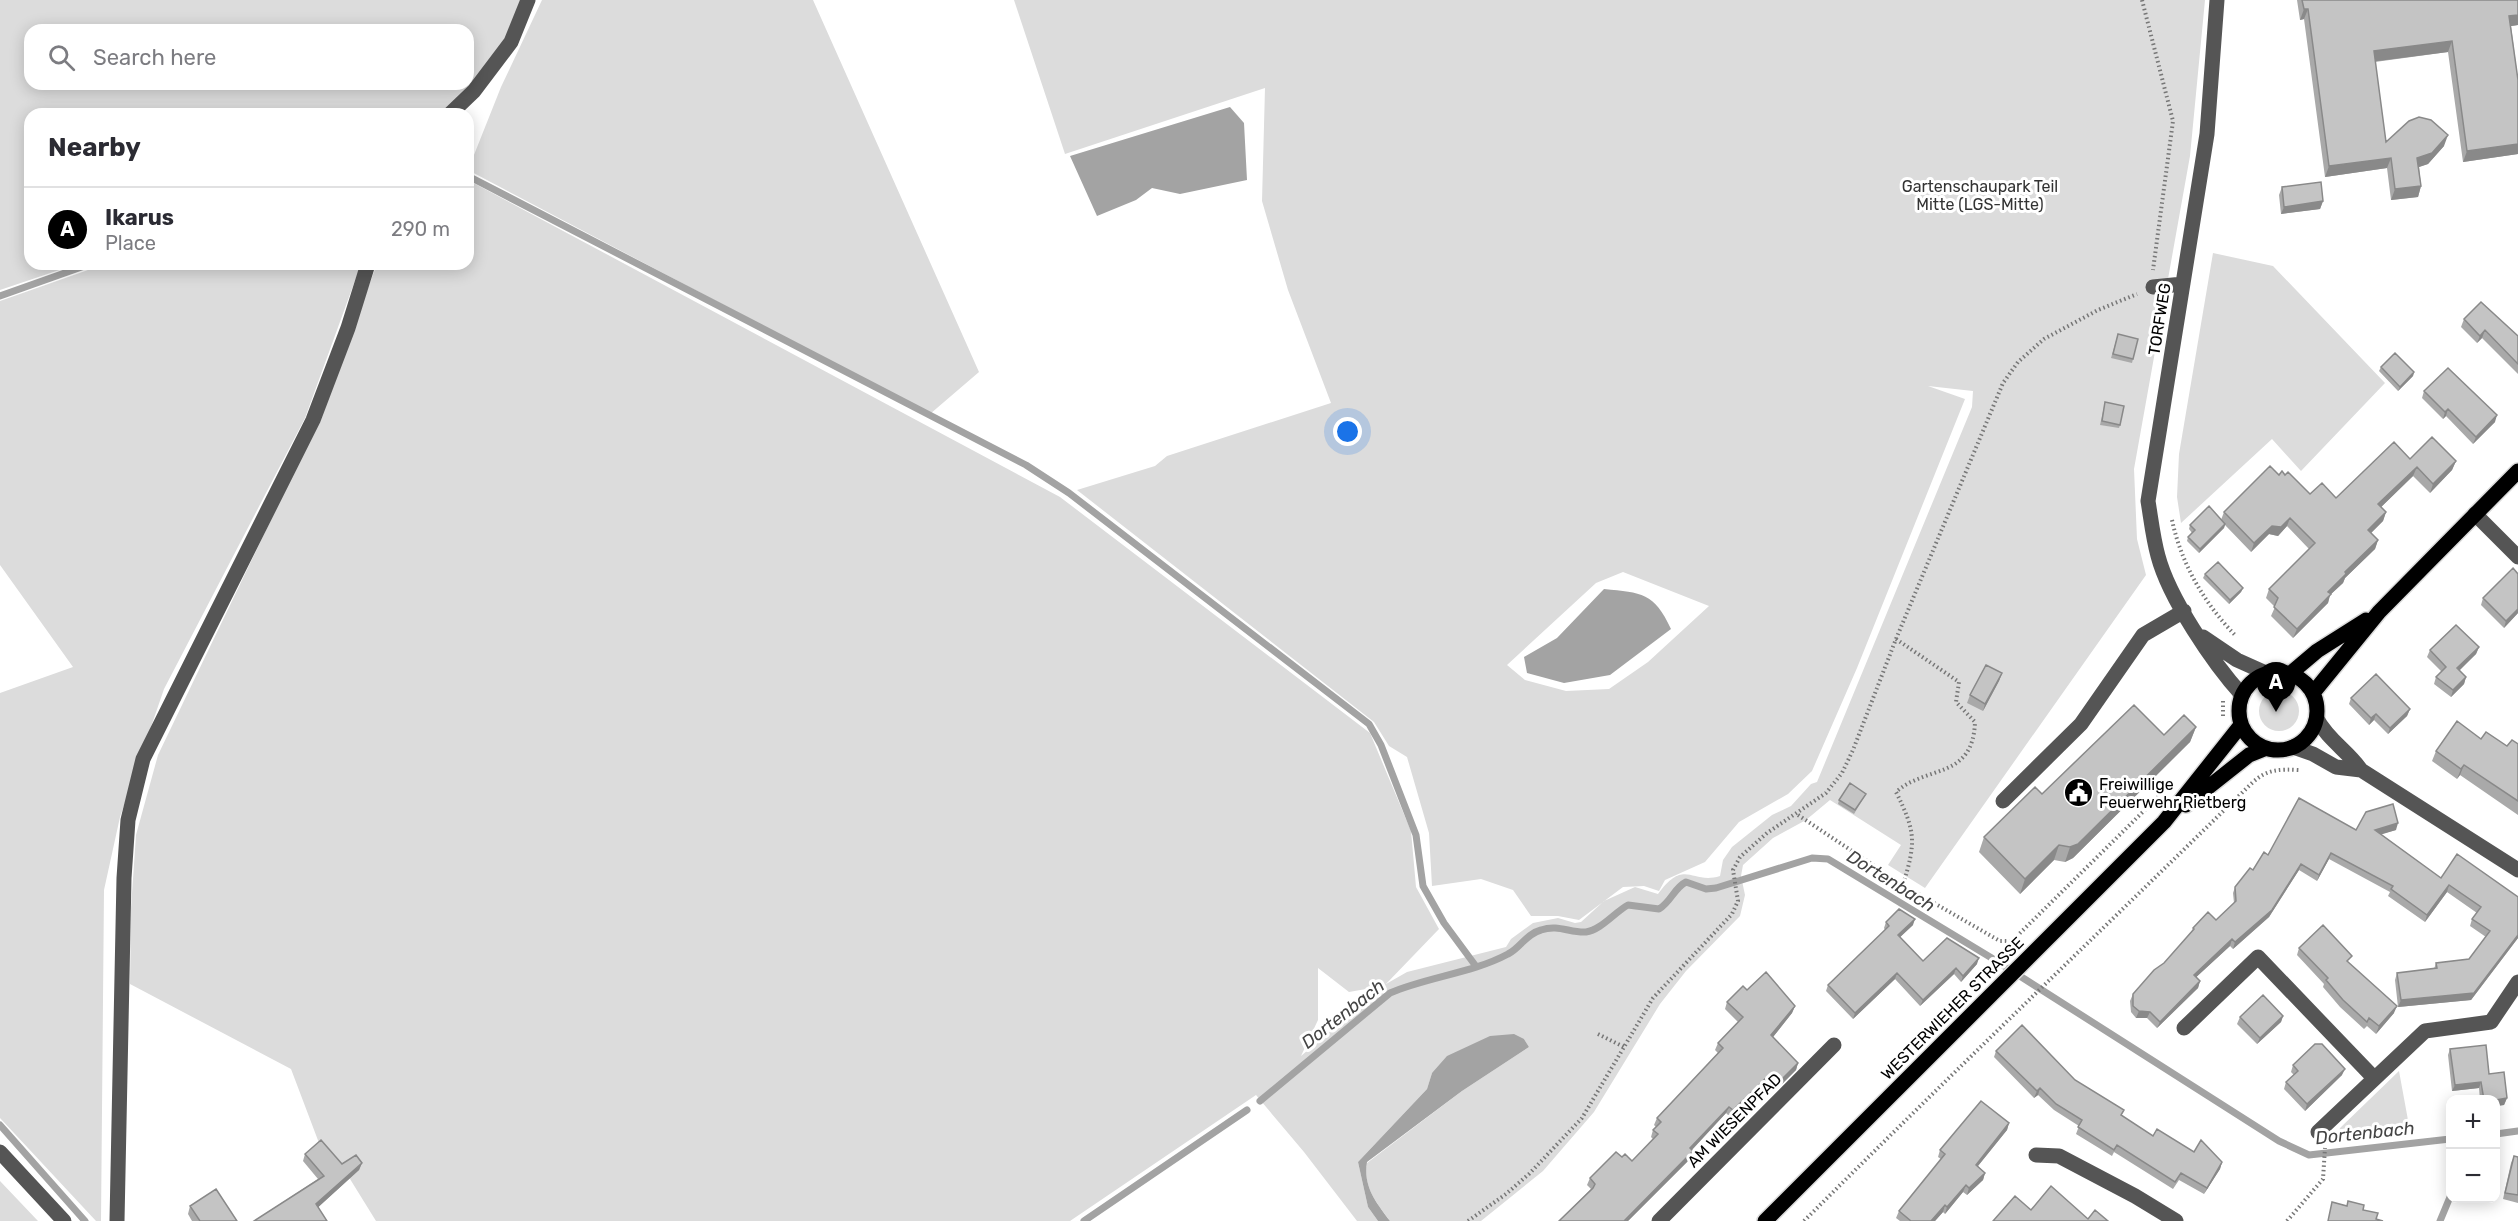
<!DOCTYPE html>
<html lang="en">
<head>
<meta charset="utf-8">
<style>
  :root { --surface:#fff; --page:#f2f2f3; --text:#2b2b33; --muted:#7c7c81; --line:#e1e1e2; --accent:#000 }
  body { margin:0; font-family:Rubik,sans-serif; background:var(--page); color:var(--text) }
  .controls { position:absolute; right:18px; bottom:18px; display:grid; overflow:hidden; border-radius:12px; box-shadow:0 3px 15px #0003 }
  .controls button { width:54px; height:54px; display:grid; place-items:center; padding:0; border:0; border-bottom:2px solid var(--line); background:var(--surface); color:var(--text); font:30px sans-serif }
  .you { position:absolute; left:1348px; top:432px; width:21px; height:21px; margin:-15px; border:4px solid #fff; border-radius:50%; background:#1a73e8; box-shadow:0 0 0 9px #1a73e833 }
  .badge { display:grid; place-items:center; width:39px; height:39px; border-radius:50%; background:var(--accent); color:#fff; font-size:20px; font-weight:700 }
  .pin { position:absolute; translate:-50% -50px; filter:drop-shadow(0 2px 3px #0008) }
  .pin::after { content:''; position:absolute; top:32px; width:21px; height:18px; background:inherit; clip-path:polygon(0 0,100% 0,50% 100%) }
  .list { margin:0; padding:0; list-style:none }
  h2 { display:flex; justify-content:space-between; align-items:center; height:78px; margin:0; padding:0 24px; font-size:26px }
  h2 small { font-size:20px; font-weight:400; color:var(--muted) }
  .list li { display:grid; grid-template-columns:39px 1fr auto; gap:18px; align-items:center; box-sizing:border-box; height:84px; padding:0 24px; border-top:2px solid var(--line) }
  .list b { display:block; font-size:22px; white-space:nowrap }
  .list p { margin:0; font-size:20px; white-space:nowrap; color:var(--muted) }
  .list em { font-size:20px; font-style:normal; color:var(--muted) }
  .icon { flex:none; width:33px; height:33px; fill:none; stroke:currentColor; stroke-width:2; stroke-linecap:round; stroke-linejoin:round }
  .map { position:relative; flex:none; width:2518px; height:1221px; overflow:hidden }
  .search { position:absolute; background:var(--surface); box-shadow:0 3px 15px #0003; left:24px; top:24px; width:450px; height:66px; display:flex; align-items:center; gap:15px; box-sizing:border-box; padding:0 21px; border-radius:18px; color:var(--muted); font-size:22px }
  .panel { position:absolute; background:var(--surface); box-shadow:0 3px 15px #0003; left:24px; top:108px; width:450px; height:162px; border-radius:18px }
  .map>svg:first-child { display:block }
</style>
</head>
<body>
<div class="map">
<svg width="2518" height="1221" viewBox="0 0 2518 1221">
  <rect width="100%" height="100%" fill="#fff"/>
  <path fill="#dcdcdc" fill-rule="evenodd" d="M 0,0 L 522,0 L 506,41 L 470,88 L 445,114 L 30,114 L 30,264 L 77,264 L 0,290 ZM 30,30 L 468,30 L 468,84 L 30,84 Z
    M 542,0 L 813,0 L 979,372 L 930,414 L 468,170 L 501,87 Z
    M 1014,0 L 2205,0 L 2190,156 L 2134,469 L 2137,539 L 2146,575 L 1925,888 L 1888,865 L 1901,845 L 1830,800 L 1806,820 L 1773,838 L 1743,865 L 1741,876 L 1745,895 L 1740,916 L 1686,971 L 1660,1004 L 1594,1112 L 1543,1171 L 1481,1221 L 1390,1221 C 1376,1202 1363,1187 1367,1163 L 1462,1091 L 1529,1047 L 1524,1039 L 1432,1073 L 1427,1089 L 1358,1162 L 1368,1207 L 1378,1221 L 1357,1221 L 1304,1152 L 1256,1095 L 1070,1221 L 376,1221 L 350,1179 L 319,1143 L 291,1069 L 130,984 L 131,908 L 136,835 L 158,755 L 318,422 L 377,264 L 468,264 L 468,180 L 1060,497 L 1370,733 L 1411,831 L 1416,887 L 1439,929 L 1386,984 L 1407,972 L 1506,947 L 1511,939 L 1533,923 L 1558,918 L 1575,923 L 1581,922 L 1604,901 L 1635,887 L 1658,894 C 1685,857 1691,885 1720,876 L 1723,860 L 1732,847 L 1772,815 L 1791,806 L 1811,784 L 1817,782 L 1972,407 L 1973,391 L 1928,386 L 1965,399 L 1857,668 L 1812,771 L 1788,794 L 1739,822 L 1705,862 L 1665,880 L 1659,891 L 1644,886 L 1623,887 L 1579,920 L 1558,916 L 1531,916 L 1513,890 L 1481,879 L 1432,886 L 1429,833 L 1407,757 L 1389,746 L 1374,722 L 1077,490 L 1155,466 L 1167,456 L 1331,403 L 1288,290 L 1262,201 L 1265,88 L 1065,154 ZM 1623,572 L 1709,606 L 1648,662 L 1609,689 L 1566,691 L 1525,680 L 1507,665 L 1596,583 ZM 1318,968 L 1349,992 L 1383,986 L 1301,1056 L 1318,1020 Z
    M 2213,253 L 2273,266 L 2385,383 L 2301,471 L 2272,439 L 2181,523 L 2177,497 L 2179,454 Z
    M 105,264 L 361,264 L 305,418 L 164,689 L 120,817 L 104,890 L 101,1221 L 96,1221 L 0,1118 L 0,693 L 73,667 L 0,565 L 0,301 Z
    M2259 711a20 20 0 1 1 40 0a20 20 0 1 1-40 0Z
    M 2399,1071 L 2410,1131 L 2336,1142 L 2340,1128 Z
    M 0,1181 L 38,1221 L 0,1221 Z"/>
  <path fill="#a3a3a3" d="M 1230,107 L 1244,123 L 1247,180 L 1180,194 L 1152,188 L 1136,200 L 1097,216 L 1070,156 Z
    M 1604,589 C 1642,593 1654,592 1671,629 L 1610,675 L 1564,683 L 1527,673 L 1524,657 L 1557,638 Z
    M 1514,1034 L 1524,1039 L 1529,1047 L 1462,1091 L 1367,1162 C 1363,1187 1376,1202 1390,1221 L 1378,1221 L 1368,1207 L 1358,1162 L 1427,1089 L 1432,1073 L 1447,1056 L 1490,1036 Z"/>
  <g fill="none" stroke-linecap="round" stroke-linejoin="round">
    <path stroke="#a3a3a3" stroke-width="7" d="M 468,176 L 1026,465 L 1069,493 L 1369,724 L 1381,745 L 1416,835 L 1423,886 L 1444,923 L 1475,965
      M 0,296 L 90,264
      M 1260,1101 L 1390,993 C 1427,977 1473,973 1508,954 C 1520,948 1526,934 1541,930 C 1558,924 1570,933 1586,932 C 1601,930 1615,912 1628,905 L 1659,909 C 1671,902 1674,888 1686,882 L 1706,889 L 1716,888 L 1812,858 L 1828,859 L 1990,957 L 2279,1141 L 2309,1155 L 2450,1139
      M 0,1125 L 85,1221
      M 2496,1134 L 2518,1131
      M 1084,1221 L 1247,1110
      M 2440,1221 L 2450,1197"/>
    <defs>
      <path id="major" d="M2239 711a39 39 0 1 1 78 0a39 39 0 1 1-78 0Z
        M 2291,673 L 2317,651 L 2366,620
        M 2313,693 L 2379,612 L 2518,471
        M 2186,805 L 2249,755 L 2264,749
        M 1765,1221 L 2164,822 L 2241,725"/>
    </defs>
    <use href="#major" stroke="#dbdbdb" stroke-width="18"/>
    <path stroke="#777" stroke-width="4" stroke-dasharray="1.5 3" stroke-linecap="butt" d="M 2142,0 L 2173,121 L 2153,270
      M 2172,520 C 2181,563 2204,603 2235,635
      M 1896,639 L 1959,682 L 1956,702 L 1975,722 C 1973,780 1926,765 1896,792 C 1916,832 1916,842 1903,885
      M 2223,701 L 2223,718
      M 1798,815 L 1903,885 L 2000,941 L 2012,941 L 2159,796
      M 1598,1034 L 1624,1047
      M 1468,1221 L 1506,1194 L 1529,1174 L 1582,1118 L 1653,998 L 1732,914 L 1738,901 L 1733,870 L 1740,857 L 1767,833 L 1826,793 L 1842,773 L 1853,750 L 1896,639 L 2003,383 L 2018,362 L 2044,339 L 2098,310 L 2137,294
      M 1804,1221 C 1952,1073 2103,929 2252,783 C 2267,769 2279,769 2299,770
      M 2287,1221 L 2323,1179 L 2325,1148"/>
    <path stroke="#555" stroke-width="15" d="M 2217,0 L 2207,134 L 2148,501 C 2151,519 2153,538 2158,556 C 2169,598 2213,663 2242,695
      M 450,114 L 474,91 L 511,42 L 528,0
      M 2153,287 L 2183,284
      M 2475,514 L 2518,557
      M 2203,637 L 2237,660 L 2266,673
      M 2317,719 C 2328,740 2348,751 2361,770 L 2518,870
      M 2293,747 L 2313,754 L 2336,767 L 2361,770
      M 2003,801 L 2081,724 L 2143,635 L 2184,611
      M 2184,1028 L 2258,957 L 2374,1078
      M 2318,1132 L 2425,1031 L 2491,1022 L 2518,982
      M 0,1152 L 64,1221
      M 2036,1155 L 2059,1156 L 2135,1196 L 2176,1221
      M 117,1221 L 124,878 L 128,820 L 143,759 L 313,420 L 348,328 L 368,264
      M 1659,1221 L 1834,1045"/>
    <use href="#major" stroke="#000" stroke-width="15"/>
  </g>
  <path fill="#a9a9a9" d="M 2297,0 L 2518,0 L 2518,25 L 2511,26 L 2518,80 L 2518,154 L 2463,162 L 2448,52 L 2375,62 L 2386,142 L 2444,146 L 2428,164 L 2419,167 L 2421,186 L 2418,197 L 2391,200 L 2387,168 L 2325,177 L 2304,19 L 2300,20 Z
    M 2282,187 L 2323,201 L 2320,209 L 2281,214 L 2279,195 Z
    M 2464,319 L 2518,336 L 2518,374 L 2482,338 L 2477,343 L 2461,327 Z
    M 2118,334 L 2133,359 L 2132,363 L 2111,358 Z
    M 2381,367 L 2414,372 L 2413,376 L 2398,391 L 2379,371 Z
    M 2424,391 L 2495,422 L 2473,444 L 2446,416 L 2443,419 L 2422,398 Z
    M 2105,402 L 2120,425 L 2119,428 L 2100,425 Z
    M 2410,459 L 2456,461 L 2452,470 L 2430,493 L 2413,476 L 2381,507 L 2386,512 L 2383,521 L 2371,533 L 2378,540 L 2375,549 L 2345,578 L 2343,583 L 2330,595 L 2328,603 L 2293,638 L 2271,616 L 2275,607 L 2266,598 L 2269,589 L 2309,549 L 2287,526 L 2278,536 L 2269,534 L 2251,552 L 2225,525 L 2224,528 L 2199,553 L 2187,541 L 2188,537 L 2192,533 L 2189,529 L 2190,525 L 2221,520 L 2224,512 L 2279,475 L 2285,475 L 2310,494 L 2336,498 Z
    M 2205,574 L 2243,588 L 2241,592 L 2229,604 L 2203,578 Z
    M 2518,574 L 2518,613 L 2504,628 L 2481,605 L 2483,598 Z
    M 2479,647 L 2476,654 L 2459,670 L 2466,677 L 2464,684 L 2451,697 L 2434,684 L 2436,677 L 2442,672 L 2427,657 L 2430,650 Z
    M 2002,673 L 1999,681 L 1983,711 L 1967,703 L 1970,695 Z
    M 2351,698 L 2410,709 L 2407,716 L 2388,734 L 2374,720 L 2369,725 L 2349,704 Z
    M 2196,727 L 2190,742 L 2073,858 L 2065,862 L 2054,860 L 2020,894 L 1979,852 L 1984,837 L 2042,794 L 2164,735 Z
    M 2481,739 L 2507,746 L 2518,744 L 2518,815 L 2460,775 L 2457,779 L 2432,761 L 2436,751 Z
    M 1866,794 L 1854,814 L 1838,804 L 1839,800 Z
    M 2356,830 L 2396,830 L 2381,834 L 2441,878 L 2518,897 L 2518,938 L 2471,1000 L 2398,1007 L 2395,980 L 2397,973 L 2434,969 L 2436,963 L 2469,959 L 2486,937 L 2470,926 L 2472,919 L 2477,913 L 2447,892 L 2425,922 L 2388,896 L 2390,892 L 2329,859 L 2317,881 L 2299,870 L 2269,917 L 2233,949 L 2230,946 L 2196,977 L 2200,981 L 2198,988 L 2157,1028 L 2147,1018 L 2136,1018 L 2131,1012 L 2130,1001 L 2133,994 L 2164,963 L 2191,933 L 2193,928 L 2216,920 L 2234,903 L 2233,893 L 2235,887 L 2268,855 Z
    M 1886,922 L 1913,925 L 1900,937 L 1923,961 L 1977,964 L 1961,982 L 1954,974 L 1920,1006 L 1895,979 L 1853,1019 L 1826,991 L 1828,985 L 1885,930 L 1884,928 Z
    M 2299,948 L 2349,964 L 2394,1013 L 2376,1034 L 2367,1026 L 2364,1029 L 2340,1007 L 2323,987 L 2324,984 L 2297,955 Z
    M 1747,990 L 1795,1006 L 1792,1013 L 1773,1037 L 1798,1063 L 1796,1070 L 1777,1089 L 1768,1080 L 1730,1117 L 1726,1113 L 1692,1150 L 1691,1158 L 1628,1221 L 1559,1221 L 1591,1189 L 1587,1185 L 1590,1178 L 1622,1157 L 1632,1161 L 1653,1139 L 1651,1137 L 1653,1130 L 1656,1127 L 1654,1125 L 1657,1118 L 1718,1053 L 1715,1050 L 1718,1043 L 1738,1022 L 1725,1009 L 1727,1002 Z
    M 2283,1016 L 2281,1022 L 2257,1044 L 2237,1024 L 2240,1017 Z
    M 2450,1049 L 2489,1074 L 2507,1098 L 2504,1105 L 2496,1106 L 2496,1100 L 2480,1100 L 2479,1088 L 2452,1091 L 2448,1055 Z
    M 1996,1051 L 2075,1080 L 2122,1116 L 2153,1136 L 2222,1162 L 2220,1169 L 2204,1194 L 2179,1180 L 2173,1189 L 2114,1152 L 2112,1156 L 2076,1134 L 2079,1126 L 2054,1110 L 2038,1095 L 2034,1098 L 1994,1057 Z
    M 2293,1065 L 2342,1075 L 2305,1111 L 2284,1089 L 2286,1082 L 2294,1075 L 2291,1072 Z
    M 2009,1123 L 2007,1130 L 1978,1166 L 1985,1173 L 1983,1180 L 1967,1195 L 1963,1192 L 1945,1214 L 1943,1212 L 1935,1221 L 1900,1221 L 1896,1218 L 1899,1211 L 1941,1159 L 1938,1157 L 1940,1150 Z
    M 305,1154 L 342,1164 L 362,1163 L 359,1170 L 318,1207 L 254,1221 L 318,1179 L 303,1161 Z
    M 2514,1156 L 2518,1157 L 2518,1203 L 2503,1199 L 2511,1163 Z
    M 190,1206 L 237,1221 L 192,1221 L 188,1214 Z"/>
  <path fill="#898989" d="M 2304,9 L 2308,9 L 2304,19 L 2300,20 Z
    M 2518,15 L 2518,25 L 2505,27 L 2509,16 Z
    M 2452,41 L 2448,52 L 2370,62 L 2374,51 Z
    M 2448,135 L 2444,146 L 2428,164 L 2413,169 L 2417,158 Z
    M 2518,144 L 2518,154 L 2463,162 L 2467,151 Z
    M 2391,158 L 2387,168 L 2325,177 L 2329,166 Z
    M 2421,186 L 2418,197 L 2391,200 L 2395,189 Z
    M 2323,201 L 2320,209 L 2281,214 L 2284,207 Z
    M 2485,330 L 2482,338 L 2477,343 L 2480,336 Z
    M 2414,372 L 2413,376 L 2398,391 L 2400,387 Z
    M 2448,409 L 2446,416 L 2443,419 L 2445,412 Z
    M 2497,415 L 2495,422 L 2473,444 L 2476,437 Z
    M 2456,461 L 2452,470 L 2430,493 L 2433,484 Z
    M 2417,467 L 2413,476 L 2375,513 L 2378,504 Z
    M 2386,512 L 2383,521 L 2365,539 L 2368,530 Z
    M 2290,518 L 2287,526 L 2278,536 L 2269,534 L 2251,552 L 2254,543 L 2272,526 Z
    M 2225,524 L 2224,528 L 2199,553 L 2200,549 Z
    M 2378,540 L 2375,549 L 2345,578 L 2343,583 L 2330,595 L 2328,603 L 2293,638 L 2297,629 L 2345,572 Z
    M 2243,588 L 2241,592 L 2229,604 L 2230,600 Z
    M 2518,609 L 2518,613 L 2504,628 L 2506,621 Z
    M 2479,647 L 2476,654 L 2455,675 L 2457,668 Z
    M 2002,673 L 1999,681 L 1983,711 L 1985,704 Z
    M 2466,677 L 2464,684 L 2451,697 L 2453,690 Z
    M 2410,709 L 2407,716 L 2388,734 L 2390,728 Z
    M 2376,714 L 2374,720 L 2369,725 L 2371,718 Z
    M 2196,727 L 2190,742 L 2073,858 L 2065,862 L 2070,847 Z
    M 2464,765 L 2460,775 L 2457,779 L 2461,769 Z
    M 2398,823 L 2396,830 L 2373,837 L 2375,830 Z
    M 2059,845 L 2054,860 L 2020,894 L 2025,879 Z
    M 2331,853 L 2329,859 L 2317,881 L 2319,875 Z
    M 2301,864 L 2299,870 L 2269,917 L 2233,949 L 2235,942 Z
    M 2449,885 L 2447,892 L 2425,922 L 2427,915 Z
    M 1915,919 L 1913,925 L 1896,941 L 1898,935 Z
    M 2518,935 L 2518,938 L 2471,1000 L 2398,1007 L 2401,1000 Z
    M 2232,939 L 2230,946 L 2191,982 L 2194,975 Z
    M 1979,958 L 1977,964 L 1961,982 L 1963,976 Z
    M 1956,968 L 1954,974 L 1920,1006 L 1923,1000 Z
    M 1897,973 L 1895,979 L 1853,1019 L 1855,1013 Z
    M 2200,981 L 2198,988 L 2157,1028 L 2160,1022 Z
    M 1795,1006 L 1792,1013 L 1769,1042 L 1771,1035 Z
    M 2397,1006 L 2394,1013 L 2376,1034 L 2379,1026 Z
    M 2139,1011 L 2150,1012 L 2147,1018 L 2136,1018 Z
    M 2283,1016 L 2281,1022 L 2257,1044 L 2260,1038 Z
    M 1798,1063 L 1796,1070 L 1777,1089 L 1779,1082 Z
    M 2345,1069 L 2342,1075 L 2305,1111 L 2307,1104 Z
    M 1771,1073 L 1768,1080 L 1730,1117 L 1733,1110 Z
    M 2481,1082 L 2479,1088 L 2452,1091 L 2455,1085 Z
    M 2040,1088 L 2038,1095 L 2034,1098 L 2037,1091 Z
    M 2507,1098 L 2504,1105 L 2496,1106 L 2496,1100 Z
    M 1729,1107 L 1726,1113 L 1687,1155 L 1690,1148 Z
    M 2009,1123 L 2007,1130 L 1973,1172 L 1976,1165 Z
    M 1693,1151 L 1691,1158 L 1628,1221 L 1625,1221 Z
    M 2222,1162 L 2220,1169 L 2204,1194 L 2207,1188 Z
    M 362,1163 L 359,1170 L 313,1212 L 316,1204 Z
    M 1985,1173 L 1983,1180 L 1967,1195 L 1969,1188 Z
    M 1966,1185 L 1963,1192 L 1945,1214 L 1947,1207 Z
    M 1945,1205 L 1943,1212 L 1935,1221 L 1931,1221 Z"/>
  <path fill="#c4c4c4" stroke="#898989" stroke-width="1.5" d="M 2302,0 L 2518,0 L 2518,15 L 2509,16 L 2518,80 L 2518,144 L 2467,151 L 2452,41 L 2374,51 L 2386,142 L 2409,121 L 2419,117 L 2431,120 L 2448,135 L 2432,153 L 2417,158 L 2421,186 L 2395,189 L 2391,158 L 2329,166 L 2308,9 L 2304,9 Z
    M 2321,182 L 2323,201 L 2284,207 L 2282,187 Z
    M 2481,302 L 2518,336 L 2518,364 L 2485,330 L 2480,336 L 2464,319 Z
    M 2118,334 L 2138,339 L 2133,359 L 2113,354 Z
    M 2395,353 L 2414,372 L 2400,387 L 2381,367 Z
    M 2448,368 L 2497,415 L 2476,437 L 2448,409 L 2445,412 L 2424,391 Z
    M 2105,402 L 2124,406 L 2120,425 L 2102,421 Z
    M 2432,437 L 2456,461 L 2433,484 L 2417,467 L 2378,504 L 2386,512 L 2368,530 L 2378,540 L 2345,572 L 2346,574 L 2328,592 L 2331,594 L 2297,629 L 2274,607 L 2278,598 L 2269,589 L 2315,543 L 2290,518 L 2281,527 L 2272,526 L 2254,543 L 2224,512 L 2270,466 L 2279,475 L 2282,471 L 2285,475 L 2288,472 L 2310,494 L 2322,483 L 2336,498 L 2394,442 L 2410,459 Z
    M 2209,506 L 2225,524 L 2200,549 L 2188,537 L 2195,530 L 2190,525 Z
    M 2218,562 L 2243,588 L 2230,600 L 2205,574 Z
    M 2513,568 L 2518,574 L 2518,609 L 2506,621 L 2483,598 Z
    M 2456,625 L 2479,647 L 2457,668 L 2466,677 L 2453,690 L 2436,677 L 2446,667 L 2430,650 Z
    M 1986,665 L 2002,673 L 1985,704 L 1970,695 Z
    M 2376,674 L 2410,709 L 2390,728 L 2376,714 L 2371,718 L 2351,698 Z
    M 2134,705 L 2164,735 L 2184,715 L 2196,727 L 2078,844 L 2070,847 L 2059,845 L 2025,879 L 1984,837 L 2035,787 L 2042,794 Z
    M 2457,721 L 2481,739 L 2486,732 L 2507,746 L 2512,740 L 2518,744 L 2518,801 L 2464,765 L 2461,769 L 2436,751 Z
    M 1850,783 L 1866,794 L 1855,810 L 1839,800 Z
    M 2299,798 L 2356,830 L 2366,812 L 2393,804 L 2398,823 L 2375,830 L 2441,878 L 2457,854 L 2518,897 L 2518,935 L 2474,993 L 2401,1000 L 2397,973 L 2437,968 L 2436,963 L 2469,959 L 2490,931 L 2472,919 L 2481,907 L 2449,885 L 2427,915 L 2391,889 L 2393,886 L 2331,853 L 2319,875 L 2301,864 L 2272,910 L 2235,942 L 2232,939 L 2194,975 L 2200,981 L 2160,1022 L 2150,1012 L 2139,1011 L 2133,1006 L 2133,994 L 2154,970 L 2164,963 L 2194,929 L 2193,928 L 2208,912 L 2216,920 L 2236,901 L 2235,887 L 2250,868 L 2253,870 L 2264,852 L 2268,855 Z
    M 1899,909 L 1915,919 L 1898,935 L 1923,961 L 1947,938 L 1979,958 L 1963,976 L 1956,968 L 1923,1000 L 1897,973 L 1855,1013 L 1828,985 L 1889,926 L 1886,922 Z
    M 2323,925 L 2352,956 L 2347,961 L 2397,1006 L 2379,1026 L 2369,1018 L 2367,1022 L 2343,1000 L 2326,980 L 2328,978 L 2299,948 Z
    M 1766,972 L 1795,1006 L 1771,1035 L 1798,1063 L 1779,1082 L 1771,1073 L 1733,1110 L 1729,1107 L 1690,1148 L 1693,1151 L 1625,1220 L 1627,1221 L 1559,1221 L 1593,1188 L 1595,1184 L 1590,1178 L 1616,1152 L 1622,1157 L 1625,1154 L 1632,1161 L 1658,1134 L 1653,1130 L 1661,1122 L 1657,1118 L 1723,1048 L 1718,1043 L 1743,1017 L 1727,1002 L 1743,986 L 1747,990 Z
    M 2263,995 L 2283,1016 L 2260,1038 L 2240,1017 Z
    M 2022,1025 L 2075,1080 L 2124,1110 L 2121,1115 L 2153,1136 L 2157,1129 L 2194,1152 L 2201,1140 L 2222,1162 L 2207,1188 L 2181,1173 L 2175,1182 L 2117,1145 L 2114,1150 L 2078,1127 L 2082,1120 L 2056,1104 L 2040,1088 L 2037,1091 L 1996,1051 Z
    M 2315,1044 L 2322,1044 L 2345,1069 L 2307,1104 L 2286,1082 L 2298,1071 L 2293,1065 Z
    M 2486,1045 L 2489,1074 L 2504,1072 L 2507,1098 L 2496,1100 L 2484,1100 L 2481,1082 L 2455,1085 L 2450,1049 Z
    M 1981,1101 L 2009,1123 L 1976,1165 L 1985,1173 L 1969,1188 L 1966,1185 L 1947,1207 L 1945,1205 L 1931,1221 L 1911,1221 L 1899,1211 L 1945,1154 L 1940,1150 Z
    M 321,1140 L 342,1164 L 356,1155 L 362,1163 L 316,1204 L 327,1221 L 254,1221 L 324,1176 L 305,1154 Z
    M 2514,1156 L 2518,1157 L 2518,1195 L 2505,1193 Z
    M 2051,1186 L 2088,1219 L 2095,1210 L 2108,1221 L 1993,1221 L 2015,1196 L 2031,1210 Z
    M 216,1189 L 237,1221 L 200,1221 L 190,1206 Z
    M 2348,1201 L 2364,1205 L 2363,1210 L 2378,1213 L 2376,1219 L 2383,1221 L 2328,1221 L 2332,1202 L 2347,1206 Z"/>
  <defs>
    <symbol id="civic-disc" viewBox="-11 -11 22 22"><circle r="9.5" fill="#000" stroke="#fff"/><path d="M-.6-6.5H3V-4.5H.6V-3L4-1V1h2V6H-6V1h2V-1L-.6-3ZM-1.2 2.5V6h2.4V2.5Z" fill="#fff"/></symbol>
  </defs>
  <g fill-rule="evenodd">
    <use href="#civic-disc" x="2062" y="776" width="33" height="33"/>
  </g>
  <g text-anchor="middle" stroke-width="6" stroke-linejoin="round" paint-order="stroke">
    <g font-size="16" fill="#333" stroke="#fff">
      <text x="1980" y="192">Gartenschaupark Teil<tspan x="1980" dy="18">Mitte (LGS-Mitte)</tspan></text>
    </g>
    <g font-size="16" fill="#000" stroke="#fff">
      <text transform="translate(2159 319) rotate(-81)" y="6">TORFWEG</text>
      <text transform="translate(1952 1008) rotate(-45)" y="6">WESTERWIEHER STRASSE</text>
      <text transform="translate(1734 1120) rotate(-45)" y="6">AM WIESENPFAD</text>
    </g>
    <g font-size="16" fill="#000" stroke="#fff" text-anchor="start">
      <text x="2099" y="790">Freiwillige<tspan x="2099" dy="18">Feuerwehr Rietberg</tspan></text>
    </g>
    <g font-size="18" font-style="italic" fill="#444" stroke="#fff">
      <text transform="translate(1891 881) rotate(32)" y="6">Dortenbach</text>
      <text transform="translate(1343 1014) rotate(-38)" y="6">Dortenbach</text>
      <text transform="translate(2365 1133) rotate(-6)" y="6">Dortenbach</text>
    </g>
  </g>
</svg>
<div class="controls">
<button>+</button>
<button>−</button>
</div>
<div class="you"></div>
<div class="pin badge" style="left:2276px;top:712px">A</div>
<div class="search"><svg class="icon" aria-label="search" viewBox="0 0 24 24"><circle cx="10" cy="10" r="6"/><path d="M15 15l6 6"/></svg>Search here</div>
<section class="panel">
<h2>Nearby<small></small></h2>
<ul class="list">
<li><span class="badge">A</span><div><b>Ikarus</b><p>Place</p></div><em>290 m</em></li>
</ul>
</section>
</div>
</body>
</html>
